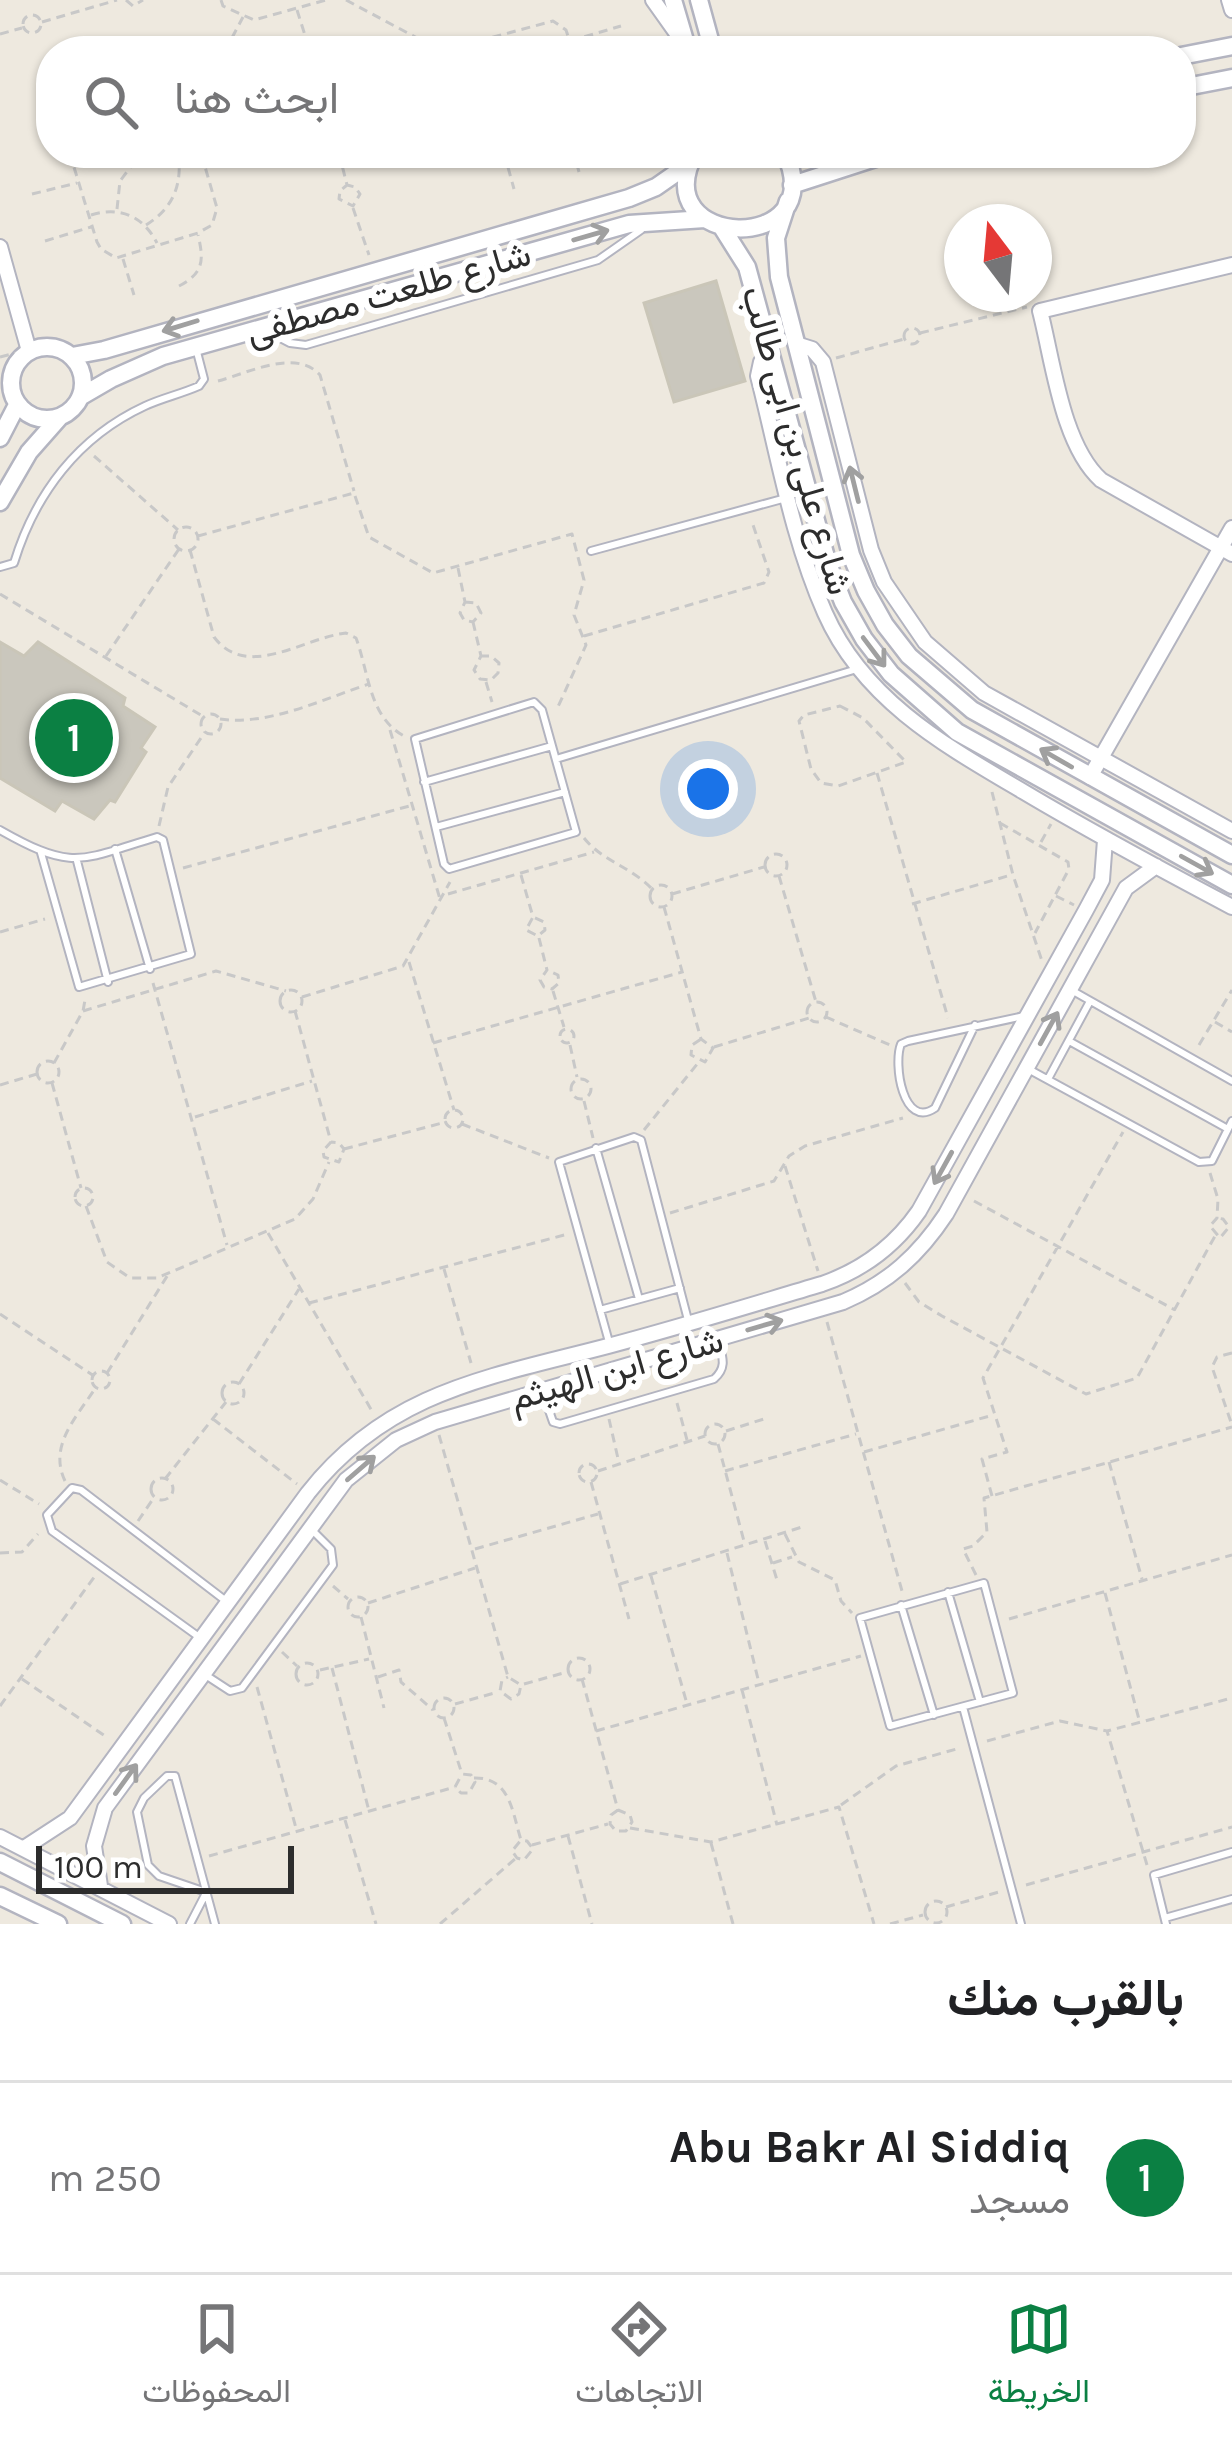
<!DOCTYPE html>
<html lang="ar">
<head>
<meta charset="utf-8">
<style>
  :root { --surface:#fff; --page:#f2f2f2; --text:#202124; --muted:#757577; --line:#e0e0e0; --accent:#0b8043 }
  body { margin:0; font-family:Karla,Vazirmatn,sans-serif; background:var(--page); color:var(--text); direction:rtl }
  .compass { position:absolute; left:944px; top:204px; width:108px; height:108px; border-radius:50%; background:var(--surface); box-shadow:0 3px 9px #0004; rotate:344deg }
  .scale { position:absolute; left:36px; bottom:30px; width:258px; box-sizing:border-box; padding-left:12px; border:6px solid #2d2d2d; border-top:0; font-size:33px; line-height:42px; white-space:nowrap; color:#2d2d2d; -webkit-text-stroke:9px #fff; paint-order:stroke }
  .you { position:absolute; left:708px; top:789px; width:42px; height:42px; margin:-30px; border:9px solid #fff; border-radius:50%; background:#1a73e8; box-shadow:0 0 0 18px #1a73e833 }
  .badge { display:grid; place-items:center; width:78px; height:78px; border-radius:50%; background:var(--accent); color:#fff; font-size:39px; font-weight:700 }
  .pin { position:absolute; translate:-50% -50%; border:6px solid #fff; box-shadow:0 3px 12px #0006 }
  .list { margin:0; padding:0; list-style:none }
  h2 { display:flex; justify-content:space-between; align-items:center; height:156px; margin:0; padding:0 48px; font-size:51px }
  h2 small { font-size:39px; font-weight:400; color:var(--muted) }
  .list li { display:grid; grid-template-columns:78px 1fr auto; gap:36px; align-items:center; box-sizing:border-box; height:192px; padding:0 48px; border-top:3px solid var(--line) }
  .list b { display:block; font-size:45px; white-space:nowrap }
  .list p { margin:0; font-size:39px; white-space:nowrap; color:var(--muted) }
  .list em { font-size:39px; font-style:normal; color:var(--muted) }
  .icon { flex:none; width:66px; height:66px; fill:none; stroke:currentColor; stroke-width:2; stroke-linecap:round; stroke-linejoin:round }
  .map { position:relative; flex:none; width:1232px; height:1924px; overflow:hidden; direction:ltr }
  .search { position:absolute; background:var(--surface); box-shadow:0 3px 9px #0004; left:36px; right:36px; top:36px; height:132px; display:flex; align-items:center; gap:30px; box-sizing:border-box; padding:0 42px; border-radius:48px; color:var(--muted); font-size:45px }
  .sheet { height:348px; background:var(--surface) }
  nav { display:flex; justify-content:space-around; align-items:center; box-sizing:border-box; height:168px; border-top:3px solid var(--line); background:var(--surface); font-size:33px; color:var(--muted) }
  nav a { display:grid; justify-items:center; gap:6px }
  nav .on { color:var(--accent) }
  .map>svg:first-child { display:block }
</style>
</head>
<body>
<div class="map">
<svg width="1232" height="1924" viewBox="0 0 1232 1924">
  <rect width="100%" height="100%" fill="#eee9df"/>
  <path fill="#cac7bd" stroke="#cac6b8" stroke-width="3" d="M 716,281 L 745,381 L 674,402 L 644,303 Z
    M 0,642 L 24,656 L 38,642 L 125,698 L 123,706 L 155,727 L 141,748 L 146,752 L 115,802 L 110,800 L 94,819 L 62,801 L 55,811 L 0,778 Z"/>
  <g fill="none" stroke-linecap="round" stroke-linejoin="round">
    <defs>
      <path id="service" d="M 265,330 L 290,343 L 306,345 L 598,260 L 641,230
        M 591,551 L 786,498
        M 0,567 L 14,563 C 35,494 78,437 145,406 C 162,398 181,394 199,386 L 204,379 L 197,352
        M 534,702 L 542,710 L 576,832 L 449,869 L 444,864 L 415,739 Z
        M 556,759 L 857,669
        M 424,782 L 552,746
        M 436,827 L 565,792
        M 0,830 C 74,872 80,860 157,837 L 163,840 L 191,954 L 79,987 L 41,853
        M 115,849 L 150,969
        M 77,861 L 108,982
        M 1073,991 L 1232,1081
        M 975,1025 L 935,1108 C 903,1130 893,1064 901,1044 L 908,1041 L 1024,1016
        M 1069,1041 L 1228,1129
        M 1030,1070 L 1199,1162 L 1212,1161 L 1232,1121
        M 1048,1079 L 1089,1003
        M 596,1148 L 639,1299
        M 600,1310 L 680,1288
        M 609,1342 L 559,1162 L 634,1137 L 641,1140 L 688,1320
        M 543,1393 L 553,1422 L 560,1424 L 714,1379 C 728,1367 722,1356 718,1339
        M 984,1583 L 1013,1693 L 890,1726 L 860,1618 Z
        M 948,1592 L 980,1702
        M 901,1605 L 934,1715
        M 199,1637 L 52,1531 L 47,1515 L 72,1488 L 81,1490 L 226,1601
        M 207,1676 L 230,1691 L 242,1688 L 333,1565 L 331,1549 L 311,1529
        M 963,1707 L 1021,1924
        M 206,1892 L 159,1876 L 148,1865 L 137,1812 L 144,1798 L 167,1776 L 175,1776 C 188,1825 202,1875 215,1924
        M 1165,1918 L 1232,1899
        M 190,1924 L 205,1895
        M 1166,1924 L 1154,1875 L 1232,1852"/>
      <path id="minor" d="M 653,0 L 685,45
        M 1229,0 L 1232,10
        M 0,247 L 29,351
        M 1232,265 L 1040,311 C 1053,361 1062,445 1101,480 L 1232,554
        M 796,344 L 812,349 L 823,362 L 871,550 L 884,582 L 925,642 L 984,693 L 1232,831
        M 771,350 L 761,362 L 758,376 C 778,454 792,539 825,613 C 864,701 946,746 1024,792 C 1093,833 1162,870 1232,907
        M 1090,777 L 1232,528
        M 0,1837 L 169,1924
        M 24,1848 L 70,1818 L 308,1493 C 388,1391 490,1377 608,1346 C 680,1327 751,1305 822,1284 C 863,1270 894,1247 919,1211 L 1086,910 L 1102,880 L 1105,840
        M 100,1886 L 94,1846 L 105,1808 L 346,1480 L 396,1440 L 435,1422 L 843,1302 C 888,1283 919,1255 946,1214 L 1126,888 L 1156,866"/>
      <path id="tertiary" d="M 673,0 L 688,51
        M 699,0 L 713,51
        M 1181,56 L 1232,46
        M 1181,88 L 1232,78
        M 695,153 C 643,250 833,257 785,153
        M 792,185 L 891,153
        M 788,201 L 776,238 L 779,277 L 851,555 L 866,591 L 885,625 L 909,656 L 972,710 L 1232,855
        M 723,229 L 747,267 L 827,561 L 843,602 L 864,639 L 891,674 L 957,732 L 1232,885
        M11 383a36 36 0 1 1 72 0a36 36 0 1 1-72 0Z
        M 72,356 L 104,350 L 629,198 L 656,187 L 689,164
        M 80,397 L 111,379 L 163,356 L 629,224 L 705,219
        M 0,438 L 17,405
        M 0,502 L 29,452 L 59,418
        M 0,1862 L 122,1924
        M 0,1896 L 58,1924"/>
    </defs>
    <use href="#service" stroke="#b3b4c0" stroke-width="10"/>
    <use href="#minor" stroke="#b3b4c0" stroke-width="18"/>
    <use href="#tertiary" stroke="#b3b4c0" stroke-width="21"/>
    <path stroke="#c8c8c8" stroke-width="3" stroke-dasharray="9 6" stroke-linecap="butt" d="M 126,0 L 133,6 L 143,0
      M 221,0 L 223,6 L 254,20 L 326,0
      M 346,0 L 432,46
      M 297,10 L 310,51
      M23 24a9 9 0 1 1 18 0a9 9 0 1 1-18 0Z
      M 42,22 L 117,0
      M 0,34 L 22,28
      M 490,40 L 490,51
      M 570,41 L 621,26
      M 491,47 L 514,51
      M 449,49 L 553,21 L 566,30 L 573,51
      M 225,51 L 243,17
      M 431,51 L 438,41 L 446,43 L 449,49
      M 76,153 L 73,164 L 97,242 L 101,249 L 116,258 L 198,233 L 212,225 L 217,208 L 201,153
      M 157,153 L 179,161 L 199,153
      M 339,153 L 347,185 L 340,191 L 339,199 L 353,206 L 360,194 L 355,187 L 347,185
      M 504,153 L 514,189
      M 574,153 L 579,172
      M 32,194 L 77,183
      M 353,208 L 369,255
      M 117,209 L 120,181 L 141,153
      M 91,215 C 120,206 143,216 157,243
      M 146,225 C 170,210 181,190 179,161
      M 45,241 L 91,227
      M 123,259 L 134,295
      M 179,286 C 204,273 204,260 198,235
      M904 336a8 8 0 1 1 16 0a8 8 0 1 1-16 0Z
      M 920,333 L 1027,307
      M 0,357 L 16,353
      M 836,358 L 904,339
      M 218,381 C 248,373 296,348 320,375 L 354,491
      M 94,456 L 178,530
      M174 539a12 12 0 1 1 24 0a12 12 0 1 1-24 0Z
      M 198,536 L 354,493 L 369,537 L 433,573 L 572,534 L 584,580 L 574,615 L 586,645 L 557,709
      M 190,550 L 214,637 C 247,681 303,638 346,633 L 356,638 C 369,673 369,717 404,736
      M 458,568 L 465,602 L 460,613 L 464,620 L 473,622 L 481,613 L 476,603 L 465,602
      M 0,594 L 204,717
      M 473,622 L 481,656 L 474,670 L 480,679 L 491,680 L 498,673 L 499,663 L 491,656 L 481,656
      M 584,636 L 764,583 L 769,572 L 752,522
      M 106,656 L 179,549
      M 486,682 L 492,702
      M 840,706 L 863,718 L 906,762 L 838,786 L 821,783 L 811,769 L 799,721 L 804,715 Z
      M201 724a10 10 0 1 1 20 0a10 10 0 1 1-20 0Z
      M 220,719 C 269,726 323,699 369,684
      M 390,730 L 440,899
      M 877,773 L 948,1018
      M 992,792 L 1013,875 L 1042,961
      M 1000,823 L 1068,862 L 1069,869 L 1035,933
      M 159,826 L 168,787 L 205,732
      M 584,838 C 602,861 632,867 653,890
      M 1041,842 L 1051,824
      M765 865a11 11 0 1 1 22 0a11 11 0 1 1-22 0Z
      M 183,868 L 413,805
      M 521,875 L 533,917 L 526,930 L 538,936 L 545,930 L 544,922 L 533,917
      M 779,876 L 816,1002
      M650 896a11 11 0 1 1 22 0a11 11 0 1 1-22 0Z
      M 448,894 L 594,852
      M 672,894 L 764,867
      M 1056,896 L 1074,905
      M 912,904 L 1011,875
      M 664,907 L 701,1039 L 713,1048 L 705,1062 L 691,1055 L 692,1045 L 701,1039
      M 0,932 L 45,919
      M 539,938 L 547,970 L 540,980 L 544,987 L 552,989 L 559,983 L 558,975 L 547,970
      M 409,962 L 454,1110
      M 153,983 L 227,1245
      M280 1001a11 11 0 1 1 22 0a11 11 0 1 1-22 0Z
      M 553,991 L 564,1027
      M 302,997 L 403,966 L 450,882
      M807 1012a10 10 0 1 1 20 0a10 10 0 1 1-20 0Z
      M 83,1011 L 216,971 L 286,991
      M 295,1011 L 331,1142 L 323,1151 L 324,1157 L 339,1162 L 344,1149 L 339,1143 L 331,1142
      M 826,1017 L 890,1045
      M 1215,1022 L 1232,1032
      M560 1036a7 7 0 1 1 14 0a7 7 0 1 1-14 0Z
      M 433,1043 L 682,972
      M 570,1045 L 577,1077
      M 1199,1045 L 1232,990
      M 714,1047 L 809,1018
      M37 1072a11 11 0 1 1 22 0a11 11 0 1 1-22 0Z
      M 54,1063 L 83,1011 L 85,1000
      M571 1089a10 10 0 1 1 20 0a10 10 0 1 1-20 0Z
      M 52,1083 L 81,1188
      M 0,1085 L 37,1074
      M 584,1101 L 593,1138
      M445 1119a9 9 0 1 1 18 0a9 9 0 1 1-18 0Z
      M 195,1117 L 312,1081
      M 462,1124 L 549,1158
      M 644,1130 L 698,1063
      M 344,1149 L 446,1122
      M 785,1166 L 818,1271
      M 1210,1173 L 1218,1199 L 1217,1218 L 1210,1226 L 1220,1238 L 1229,1227 L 1223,1219 L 1217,1218
      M75 1197a9 9 0 1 1 18 0a9 9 0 1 1-18 0Z
      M 974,1201 L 1175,1310
      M 86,1206 L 107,1262 L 130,1278 L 157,1278 L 295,1219 L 313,1199 L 329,1162
      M 670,1213 L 774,1181 L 789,1156 L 805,1146 L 903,1118
      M 268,1233 L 372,1411
      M 444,1269 L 471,1363
      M 905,1283 L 919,1302 L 942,1316 L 1086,1394 L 1137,1378 L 1215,1236
      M 309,1303 L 568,1234
      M 0,1314 L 94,1376
      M 827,1322 L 902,1591
      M 1232,1353 L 1217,1357 L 1212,1367 L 1232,1425
      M92 1380a9 9 0 1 1 18 0a9 9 0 1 1-18 0Z
      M 107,1373 L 169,1273
      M222 1393a11 11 0 1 1 22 0a11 11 0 1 1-22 0Z
      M 239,1384 L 299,1289
      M 677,1403 L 687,1440
      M 213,1419 L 297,1484
      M 609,1419 L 619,1463
      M705 1434a10 10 0 1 1 20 0a10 10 0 1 1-20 0Z
      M 726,1431 L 767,1418
      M 439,1435 L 508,1677 L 521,1685 L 519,1694 L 511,1699 L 500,1691 L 502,1680 L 508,1677
      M 718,1444 L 745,1545
      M 864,1452 L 993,1415
      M 1109,1462 L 1142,1579
      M579 1473a9 9 0 1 1 18 0a9 9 0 1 1-18 0Z
      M 598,1471 L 705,1436
      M 725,1471 L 856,1434
      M151 1489a11 11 0 1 1 22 0a11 11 0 1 1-22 0Z
      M 165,1479 L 226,1402
      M 0,1480 L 39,1504
      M 65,1481 C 48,1445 77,1417 96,1387
      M 591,1482 L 629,1619
      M 992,1496 L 982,1459 L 1007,1452 L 983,1378 L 1123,1132
      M 138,1521 L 153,1499
      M 785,1534 L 799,1562 L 835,1580 L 841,1601 L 852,1613
      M 765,1541 L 777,1580
      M 475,1549 L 598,1514
      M 0,1553 L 22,1552 L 38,1534
      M 727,1553 L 759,1683
      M 773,1563 L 792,1557
      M 976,1575 L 963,1549 L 973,1546 L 987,1532 L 984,1498 L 1232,1427
      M 651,1576 L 687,1704
      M 620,1584 L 802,1527
      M 333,1586 L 348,1599
      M 1105,1593 L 1140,1723
      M348 1607a10 10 0 1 1 20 0a10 10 0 1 1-20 0Z
      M 368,1603 L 475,1568
      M 361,1617 L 384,1708
      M 1009,1619 L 1232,1555
      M 282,1652 L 297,1666
      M568 1669a11 11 0 1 1 22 0a11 11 0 1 1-22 0Z
      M296 1674a11 11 0 1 1 22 0a11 11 0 1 1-22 0Z
      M 332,1668 L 369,1811
      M 320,1670 L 369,1659
      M 378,1677 L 399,1670 L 401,1682 L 433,1710
      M 22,1679 L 108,1738
      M 582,1679 L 618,1810 L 630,1815 L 632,1822 L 626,1831 L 616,1831 L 610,1824 L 611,1815 L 618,1810
      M 524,1684 L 567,1672
      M 257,1687 L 296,1828
      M 742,1690 L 777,1825
      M434 1708a10 10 0 1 1 20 0a10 10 0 1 1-20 0Z
      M 455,1704 L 498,1692
      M 0,1706 L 95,1576
      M 444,1718 L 462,1774 L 471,1775 L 475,1782 L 469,1793 L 461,1793 L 455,1787 L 462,1774
      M 596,1731 L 861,1656
      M 987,1741 L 1060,1721 L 1107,1731
      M 474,1778 C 510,1777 512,1811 521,1840 L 527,1841 L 533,1849 L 524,1860 L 517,1858 L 512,1851 L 521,1840
      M 841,1805 L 896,1766 L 960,1748
      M 345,1820 L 376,1924
      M 630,1828 L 711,1842 L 839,1807 L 874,1924
      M 568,1836 L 592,1924
      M 711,1843 L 733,1924
      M 532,1845 L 608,1824
      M 209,1856 L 455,1787
      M 1147,1865 L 1107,1731 L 1232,1698
      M 1026,1885 L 1232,1827
      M925 1912a11 11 0 1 1 22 0a11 11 0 1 1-22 0Z
      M 946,1907 L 999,1892
      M 440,1924 L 515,1859
      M 890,1924 L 923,1915"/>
    <use href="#service" stroke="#fff" stroke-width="6"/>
    <use href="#minor" stroke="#fff" stroke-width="14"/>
    <use href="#tertiary" stroke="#fff" stroke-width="16"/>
  </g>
  <defs><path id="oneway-shaft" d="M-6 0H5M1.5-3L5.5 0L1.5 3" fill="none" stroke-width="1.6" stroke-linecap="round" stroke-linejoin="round" transform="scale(3)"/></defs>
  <g stroke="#a0a0a0">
    <use href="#oneway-shaft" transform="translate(591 235) rotate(-16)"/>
    <use href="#oneway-shaft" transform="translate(180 326) rotate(163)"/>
    <use href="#oneway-shaft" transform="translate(854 484) rotate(-104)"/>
    <use href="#oneway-shaft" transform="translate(874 652) rotate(53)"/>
    <use href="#oneway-shaft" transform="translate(1056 758) rotate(-150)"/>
    <use href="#oneway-shaft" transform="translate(1197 865) rotate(29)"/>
    <use href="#oneway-shaft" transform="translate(1049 1028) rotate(-61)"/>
    <use href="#oneway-shaft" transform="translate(943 1168) rotate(119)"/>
    <use href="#oneway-shaft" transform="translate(765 1325) rotate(-16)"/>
    <use href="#oneway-shaft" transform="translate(361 1468) rotate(-41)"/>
    <use href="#oneway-shaft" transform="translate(126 1779) rotate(-54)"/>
  </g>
  <g text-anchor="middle" stroke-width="12" stroke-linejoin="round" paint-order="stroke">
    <g font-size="36" fill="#2d2d2d" stroke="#fff">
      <text transform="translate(388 292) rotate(-16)" y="13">شارع طلعت مصطفى</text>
      <text transform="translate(798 440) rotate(74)" y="13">شارع على بن ابى طالب</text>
      <text transform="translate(616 1368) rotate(-16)" y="13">شارع ابن الهيثم</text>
    </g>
  </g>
</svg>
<svg class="compass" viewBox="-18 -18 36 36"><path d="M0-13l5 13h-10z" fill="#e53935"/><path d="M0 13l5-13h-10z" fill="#757577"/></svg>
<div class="scale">100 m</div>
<div class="you"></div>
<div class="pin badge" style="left:74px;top:738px">1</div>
<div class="search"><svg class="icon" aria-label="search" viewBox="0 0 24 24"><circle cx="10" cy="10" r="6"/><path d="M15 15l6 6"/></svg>ابحث هنا</div>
</div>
<section class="sheet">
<h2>بالقرب منك<small></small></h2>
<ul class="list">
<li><span class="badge">1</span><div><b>Abu Bakr Al Siddiq</b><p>مسجد</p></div><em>250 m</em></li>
</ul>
</section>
<nav>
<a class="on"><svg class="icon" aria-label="map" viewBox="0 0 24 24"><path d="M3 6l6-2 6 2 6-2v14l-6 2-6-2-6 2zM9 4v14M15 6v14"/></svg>الخريطة</a>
<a><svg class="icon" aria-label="directions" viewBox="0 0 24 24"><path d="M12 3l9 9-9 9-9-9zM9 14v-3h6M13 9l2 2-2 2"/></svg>الاتجاهات</a>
<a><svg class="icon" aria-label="saved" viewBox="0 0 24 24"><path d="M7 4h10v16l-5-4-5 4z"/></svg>المحفوظات</a>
</nav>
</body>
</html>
